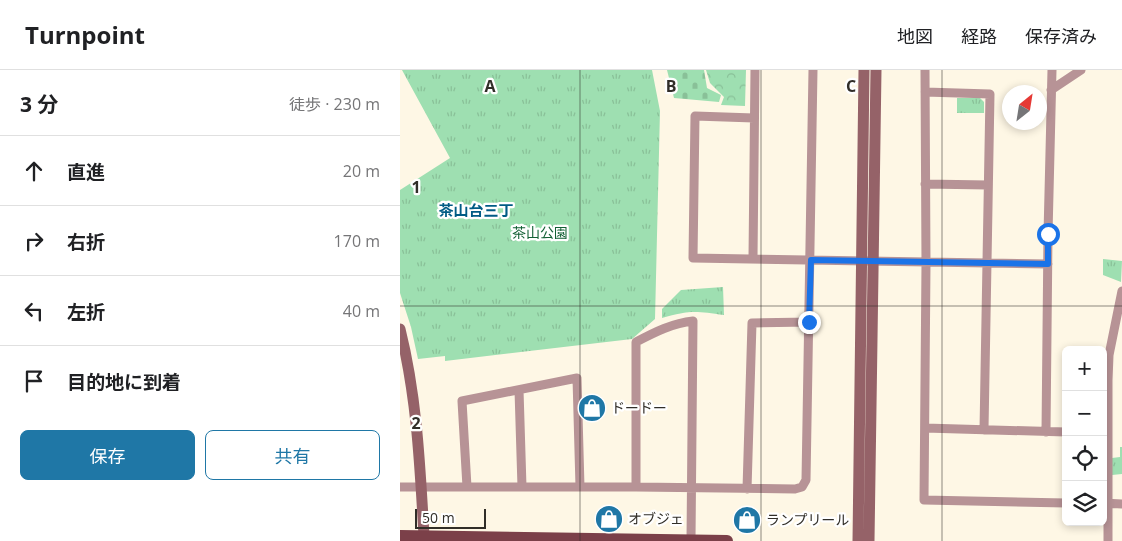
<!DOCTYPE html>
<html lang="ja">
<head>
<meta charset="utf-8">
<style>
  :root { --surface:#fff; --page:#f2f2f2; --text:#202124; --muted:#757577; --line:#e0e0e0; --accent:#1f77a6 }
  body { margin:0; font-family:"Open Sans","Noto Sans JP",sans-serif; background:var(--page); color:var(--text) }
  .controls { position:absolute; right:15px; bottom:15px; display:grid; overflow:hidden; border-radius:8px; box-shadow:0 2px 8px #0003 }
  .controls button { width:45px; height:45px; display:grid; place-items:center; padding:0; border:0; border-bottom:1px solid var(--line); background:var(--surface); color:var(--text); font:25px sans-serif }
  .compass { position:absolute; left:602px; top:15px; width:45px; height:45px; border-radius:50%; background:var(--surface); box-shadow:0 2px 8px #0003; rotate:30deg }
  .scale { position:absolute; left:15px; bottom:12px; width:71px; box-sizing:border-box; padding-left:5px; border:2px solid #312e28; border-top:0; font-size:14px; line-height:18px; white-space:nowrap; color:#312e28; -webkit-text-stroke:4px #fff; paint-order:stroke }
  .stop { position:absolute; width:15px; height:15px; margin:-11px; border:4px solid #1a73e8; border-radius:50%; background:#fff }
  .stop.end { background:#1a73e8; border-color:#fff; box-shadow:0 1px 5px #0008 }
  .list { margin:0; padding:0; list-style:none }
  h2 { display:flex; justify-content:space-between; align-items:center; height:65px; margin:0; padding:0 20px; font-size:21px }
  h2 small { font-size:16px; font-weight:400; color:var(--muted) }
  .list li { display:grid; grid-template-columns:32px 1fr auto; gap:15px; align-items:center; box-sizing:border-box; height:70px; padding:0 20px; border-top:1px solid var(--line) }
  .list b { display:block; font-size:19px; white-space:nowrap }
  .list em { font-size:16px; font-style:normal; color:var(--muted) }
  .actions { display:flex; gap:10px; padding:15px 20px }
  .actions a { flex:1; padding:11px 0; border:1px solid var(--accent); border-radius:8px; text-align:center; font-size:18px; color:var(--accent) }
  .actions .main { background:var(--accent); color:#fff }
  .icon { flex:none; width:28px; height:28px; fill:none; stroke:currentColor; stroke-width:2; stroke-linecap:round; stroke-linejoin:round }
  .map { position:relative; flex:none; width:722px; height:471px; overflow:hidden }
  header { display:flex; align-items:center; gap:30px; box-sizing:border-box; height:70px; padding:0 25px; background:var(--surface); border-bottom:1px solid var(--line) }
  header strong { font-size:24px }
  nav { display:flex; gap:28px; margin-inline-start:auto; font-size:18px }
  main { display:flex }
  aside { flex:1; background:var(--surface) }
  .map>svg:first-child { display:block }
</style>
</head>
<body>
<header>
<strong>Turnpoint</strong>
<nav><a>地図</a><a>経路</a><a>保存済み</a></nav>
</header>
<main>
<aside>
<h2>3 分<small>徒歩 · 230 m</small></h2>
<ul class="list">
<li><svg class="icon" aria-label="ahead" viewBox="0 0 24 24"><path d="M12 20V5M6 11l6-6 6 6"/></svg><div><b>直進</b></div><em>20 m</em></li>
<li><svg class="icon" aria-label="right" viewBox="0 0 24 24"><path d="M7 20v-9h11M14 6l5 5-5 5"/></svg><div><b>右折</b></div><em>170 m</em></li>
<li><svg class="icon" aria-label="left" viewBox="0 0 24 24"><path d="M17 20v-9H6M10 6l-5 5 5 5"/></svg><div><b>左折</b></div><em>40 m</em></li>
<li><svg class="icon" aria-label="arrive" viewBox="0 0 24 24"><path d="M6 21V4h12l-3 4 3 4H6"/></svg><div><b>目的地に到着</b></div></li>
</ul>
<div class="actions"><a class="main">保存</a><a>共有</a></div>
</aside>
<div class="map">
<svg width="722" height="471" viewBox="0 0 722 471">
  <defs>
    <pattern id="forest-crowns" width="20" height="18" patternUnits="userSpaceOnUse" patternTransform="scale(1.25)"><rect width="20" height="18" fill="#9edfb1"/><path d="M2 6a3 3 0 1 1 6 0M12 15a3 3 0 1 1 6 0" fill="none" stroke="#89c098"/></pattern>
    <pattern id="cemetery-stones" width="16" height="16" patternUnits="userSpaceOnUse" patternTransform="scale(1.25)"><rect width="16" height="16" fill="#9edfb1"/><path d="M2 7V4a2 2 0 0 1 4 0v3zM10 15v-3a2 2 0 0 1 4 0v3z" fill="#89c098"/></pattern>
    <pattern id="park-tufts" width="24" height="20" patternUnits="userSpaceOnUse" patternTransform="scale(1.25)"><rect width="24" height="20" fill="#9edfb1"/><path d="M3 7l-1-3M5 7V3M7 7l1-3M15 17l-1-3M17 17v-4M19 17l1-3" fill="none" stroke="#89c098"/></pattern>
  </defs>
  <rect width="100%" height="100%" fill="#fef7e5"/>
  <path fill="url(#forest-crowns)" d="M 306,0 L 346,0 L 345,36 L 321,35 L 324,27 L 310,13 Z"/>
  <path fill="url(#cemetery-stones)" d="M 267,0 L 304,0 L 307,18 L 321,25 L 319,32 L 274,28 Z"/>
  <path fill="url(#park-tufts)" d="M 2,0 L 252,0 L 260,41 L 255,249 L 232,269 L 45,291 L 45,286 L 18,289 L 11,257 L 0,223 L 0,120 L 50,88 Z
    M 557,28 L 580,28 L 584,32 L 584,43 L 557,43 Z
    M 703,189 L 722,191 L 721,212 L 703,205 Z
    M 323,217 L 324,245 C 296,241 289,240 262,248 L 262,239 L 281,220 Z
    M 720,377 L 722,377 L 722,404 L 712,405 L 712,388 L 720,387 Z"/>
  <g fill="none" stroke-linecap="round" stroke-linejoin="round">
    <path stroke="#b79396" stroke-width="9" d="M 525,0 L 526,193 L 524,430 L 666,433
      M 651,20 L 681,0
      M 525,22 L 590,24 L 584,360
      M 354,48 L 295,46 L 293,188 L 648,194
      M 525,114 L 588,115
      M 353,188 L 355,0
      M 119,320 L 122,417
      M 525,358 L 666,362
      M 646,362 L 648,164 L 652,0
      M 0,417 L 236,417 L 395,419 L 402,417 L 406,410 L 413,0
      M 67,417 L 62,331 L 177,308 L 180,417
      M 236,417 L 236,272 C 255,262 273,253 293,251 L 291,470
      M 347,419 L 352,253 L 409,252
      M 703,433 L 722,434
      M 708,471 L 708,310 L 709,285 L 722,221"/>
    <path stroke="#956268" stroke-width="11" d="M 0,259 C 17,327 20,396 24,466
      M 458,471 L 464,0
      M 469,471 L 476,0"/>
    <path stroke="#7b4049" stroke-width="12" d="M 0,466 L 327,471"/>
  </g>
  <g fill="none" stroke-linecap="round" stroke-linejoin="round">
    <path stroke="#1a73e8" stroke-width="6" d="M 409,252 L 411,190 L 648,194 L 648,164"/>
  </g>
  <path fill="none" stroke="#312e28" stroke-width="1" stroke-opacity="0.55" d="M 180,0 L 180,471M 361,0 L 361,471M 542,0 L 542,471M 0,236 L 722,236"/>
  <defs>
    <symbol id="shop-disc" viewBox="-11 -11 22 22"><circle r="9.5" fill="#1f77a6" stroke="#fff"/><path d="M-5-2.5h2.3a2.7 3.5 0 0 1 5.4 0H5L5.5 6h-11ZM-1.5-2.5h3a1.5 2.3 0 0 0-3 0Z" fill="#fff"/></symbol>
  </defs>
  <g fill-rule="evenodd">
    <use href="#shop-disc" x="176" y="322" width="32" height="32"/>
    <use href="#shop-disc" x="193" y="433" width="32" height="32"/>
    <use href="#shop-disc" x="331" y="434" width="32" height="32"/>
  </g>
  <g text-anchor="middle" stroke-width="4.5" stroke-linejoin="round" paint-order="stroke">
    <g font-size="14" fill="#136035" stroke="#fff">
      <text x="140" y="168">茶山公園</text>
    </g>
    <g font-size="14" fill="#312e28" stroke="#fff" text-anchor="start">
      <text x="211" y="343">ドードー</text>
      <text x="228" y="454">オブジェ</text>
      <text x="366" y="455">ランプリール</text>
    </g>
    <g font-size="15" font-weight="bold" fill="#005b85" stroke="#fff">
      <text x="76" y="146">茶山台三丁</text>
    </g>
  </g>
  <g font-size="16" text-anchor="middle" font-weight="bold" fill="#312e28" stroke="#fff" stroke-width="4.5" stroke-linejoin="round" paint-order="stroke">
    <text x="90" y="22">A</text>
    <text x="271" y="22">B</text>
    <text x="451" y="22">C</text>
    <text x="16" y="123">1</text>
    <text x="16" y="359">2</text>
  </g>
</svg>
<div class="controls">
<button>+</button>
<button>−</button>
<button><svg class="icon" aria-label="locate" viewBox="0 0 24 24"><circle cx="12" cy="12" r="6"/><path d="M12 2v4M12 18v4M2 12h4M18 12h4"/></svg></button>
<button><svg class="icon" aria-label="layers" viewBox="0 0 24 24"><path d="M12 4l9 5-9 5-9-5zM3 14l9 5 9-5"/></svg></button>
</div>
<svg class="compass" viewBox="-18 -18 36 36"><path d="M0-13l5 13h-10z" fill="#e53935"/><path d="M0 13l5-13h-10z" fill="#757577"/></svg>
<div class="scale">50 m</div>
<div class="stop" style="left:648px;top:164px"></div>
<div class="stop end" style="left:409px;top:252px"></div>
</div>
</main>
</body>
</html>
